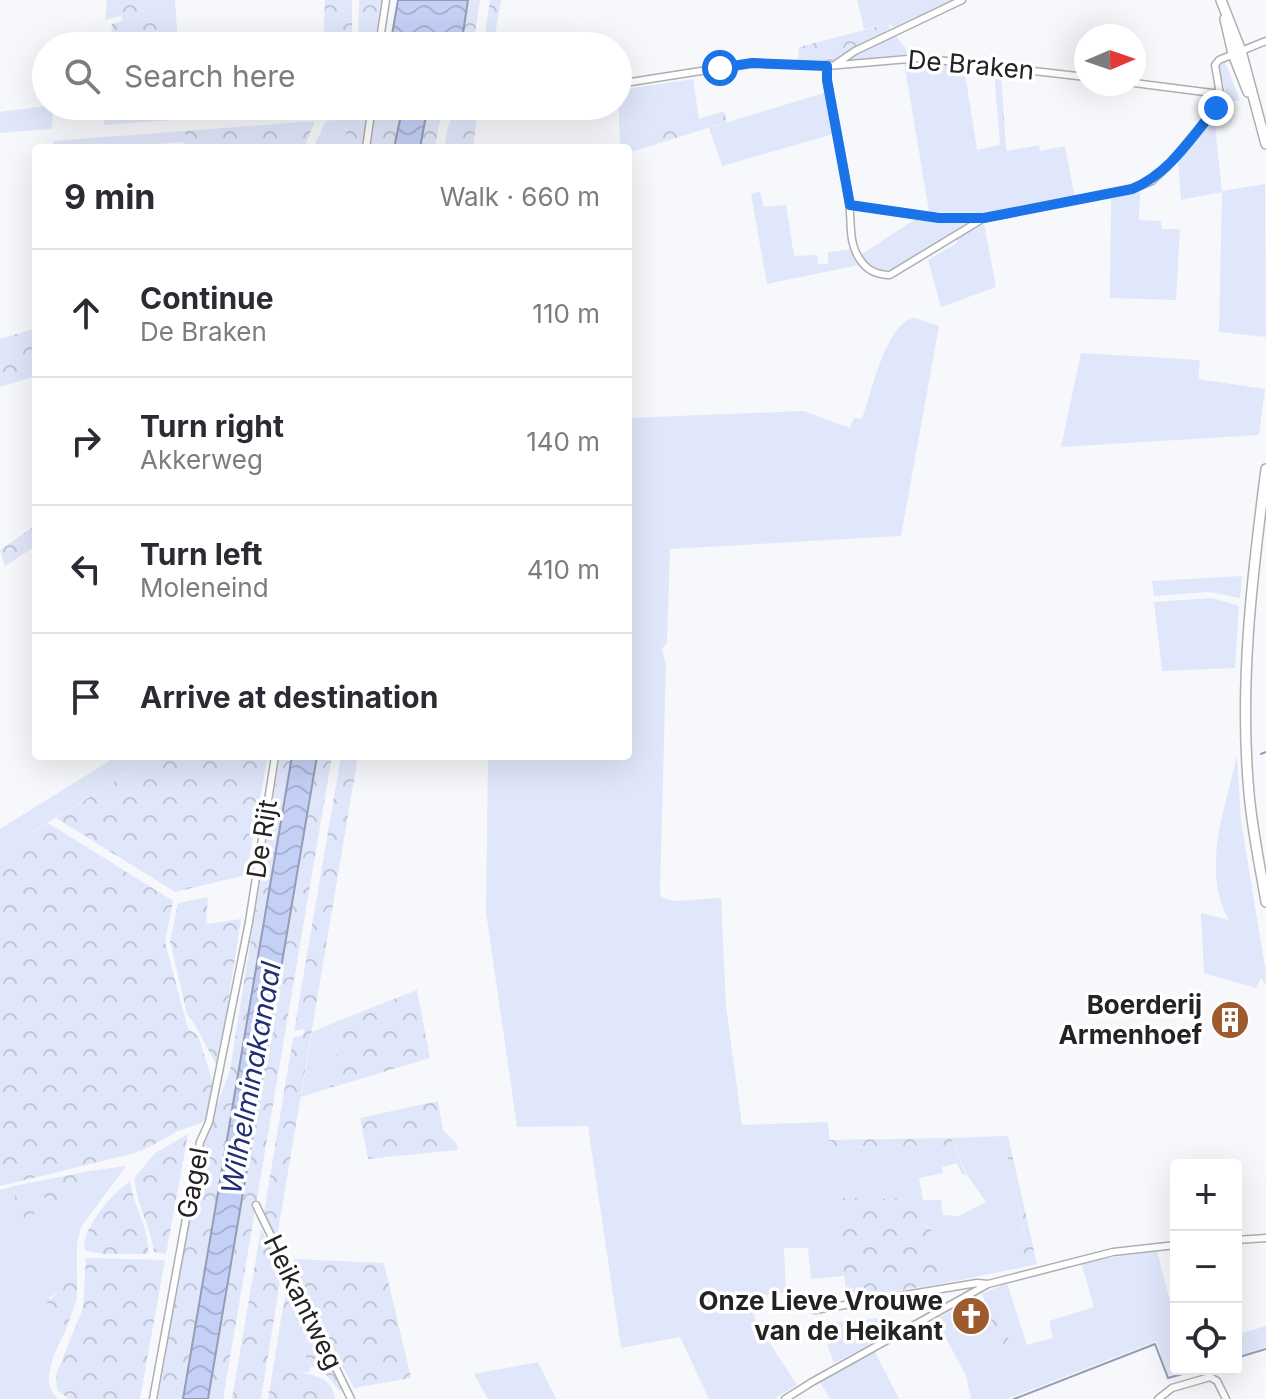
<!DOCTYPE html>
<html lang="en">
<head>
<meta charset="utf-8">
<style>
  :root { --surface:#fff; --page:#f2f2f3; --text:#2b2b33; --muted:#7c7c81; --line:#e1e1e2 }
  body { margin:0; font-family:Inter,sans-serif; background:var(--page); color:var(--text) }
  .controls { position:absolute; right:24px; bottom:24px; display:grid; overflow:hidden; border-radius:8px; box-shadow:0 8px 32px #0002 }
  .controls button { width:72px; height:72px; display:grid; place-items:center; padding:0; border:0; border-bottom:2px solid var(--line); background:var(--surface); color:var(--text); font:40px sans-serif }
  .compass { position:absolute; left:1074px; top:24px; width:72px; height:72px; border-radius:50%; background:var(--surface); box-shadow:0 8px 32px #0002; rotate:88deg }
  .stop { position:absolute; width:24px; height:24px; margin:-18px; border:6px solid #1a73e8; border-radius:50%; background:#fff }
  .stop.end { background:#1a73e8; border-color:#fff; box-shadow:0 2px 8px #0008 }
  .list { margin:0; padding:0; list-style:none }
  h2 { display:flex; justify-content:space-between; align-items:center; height:104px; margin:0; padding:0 32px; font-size:34px }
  h2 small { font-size:26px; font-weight:400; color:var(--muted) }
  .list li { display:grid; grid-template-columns:52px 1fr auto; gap:24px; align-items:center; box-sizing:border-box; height:128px; padding:0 32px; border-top:2px solid var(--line) }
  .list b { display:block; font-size:30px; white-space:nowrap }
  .list p { margin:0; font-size:26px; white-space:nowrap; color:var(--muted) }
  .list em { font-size:26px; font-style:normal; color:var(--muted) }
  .icon { flex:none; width:44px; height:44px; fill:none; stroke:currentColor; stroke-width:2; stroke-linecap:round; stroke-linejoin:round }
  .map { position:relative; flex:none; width:1266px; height:1399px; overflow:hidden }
  .search { position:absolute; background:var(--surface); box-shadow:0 8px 32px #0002; left:32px; top:32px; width:600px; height:88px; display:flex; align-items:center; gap:20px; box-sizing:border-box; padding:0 28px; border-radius:44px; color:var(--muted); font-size:30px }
  .panel { position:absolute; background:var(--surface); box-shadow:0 8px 32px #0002; left:32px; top:144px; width:600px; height:616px; border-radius:8px }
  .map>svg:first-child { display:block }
</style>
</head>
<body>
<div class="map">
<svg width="1266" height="1399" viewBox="0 0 1266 1399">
  <defs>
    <pattern id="forest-crowns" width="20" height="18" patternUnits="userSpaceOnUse" patternTransform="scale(2)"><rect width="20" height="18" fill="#e1e7fa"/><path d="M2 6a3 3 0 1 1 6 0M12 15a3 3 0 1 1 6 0" fill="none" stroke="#c1c6d6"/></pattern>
    <pattern id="water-waves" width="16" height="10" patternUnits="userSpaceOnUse" patternTransform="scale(2)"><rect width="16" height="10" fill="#c4d0f5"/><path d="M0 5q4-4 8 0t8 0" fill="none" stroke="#a8b2d2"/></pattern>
  </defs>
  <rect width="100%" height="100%" fill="#f7f8fb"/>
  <path fill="#e1e7fa" d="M 159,0 L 175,0 L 178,46 L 157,46 Z
    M 857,0 L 952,0 L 894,27 L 887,24 L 864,29 Z
    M 896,35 L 909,54 L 844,62 Z
    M 904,62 L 964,67 L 978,156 L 1039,145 L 1040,151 L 1065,146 L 1075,199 L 995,213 L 929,212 Z
    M 1225,62 L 1240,100 L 1223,104 L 1225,89 L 1218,68 Z
    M 693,79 L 699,119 L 620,143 L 618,90 Z
    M 827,92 L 834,134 L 722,166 L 709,128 Z
    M 46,106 L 53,106 L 52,129 L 0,133 L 0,112 Z
    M 185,106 L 236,106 L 236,115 L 186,119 Z
    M 1214,116 L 1222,191 L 1265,184 L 1266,337 L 1219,332 L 1222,192 L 1181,200 L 1178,160 Z
    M 349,119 L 343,148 L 313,148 L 326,121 Z
    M 185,131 L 188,148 L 184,148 L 183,142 L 102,148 L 55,148 L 53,141 Z
    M 760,191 L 764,207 L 786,205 L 794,256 L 817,255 L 818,264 L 828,264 L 828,252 L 852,249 L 859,265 L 767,284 L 751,194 Z
    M 1140,191 L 1139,220 L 1161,221 L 1162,229 L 1180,229 L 1176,300 L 1110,298 L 1111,199 Z
    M 916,219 L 973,222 L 891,270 L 876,271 L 860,255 Z
    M 984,224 L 996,287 L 941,307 L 928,260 L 957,243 L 956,238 Z
    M 915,318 L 939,326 L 901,536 L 670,549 L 667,643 L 662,649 L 666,665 L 660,892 L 661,897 L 673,901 L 721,898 L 726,1006 L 742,1125 L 828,1122 L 830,1147 L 948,1145 L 957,1163 L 942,1167 L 943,1173 L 919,1178 L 923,1200 L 941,1200 L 943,1215 L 959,1216 L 986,1202 L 967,1175 L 951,1138 L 1003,1136 L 1026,1241 L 1018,1244 L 1033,1265 L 951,1282 L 931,1230 L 926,1225 L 836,1198 L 844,1276 L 811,1279 L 808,1248 L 784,1248 L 786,1292 L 750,1298 L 756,1322 L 797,1385 L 774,1399 L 709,1399 L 680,1337 L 621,1348 L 588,1126 L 517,1127 L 486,912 L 488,756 L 628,756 L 628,418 L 804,411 L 850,428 L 854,418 L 862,419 C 871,395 886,321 915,318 Z
    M 1081,353 L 1200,360 L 1198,379 L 1265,389 L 1259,435 L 1061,447 Z
    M 1242,576 L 1240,598 L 1209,592 L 1154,596 L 1152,581 Z
    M 1212,598 L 1239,606 L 1235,668 L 1162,671 L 1154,602 Z
    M 1237,755 L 1241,821 L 1266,973 L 1266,985 L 1261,978 L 1256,988 L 1204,973 L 1201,913 L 1229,920 C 1200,868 1226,809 1237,755 Z
    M 117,756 L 151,756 L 151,759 L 0,852 L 0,829 Z
    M 343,1019 L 330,1088 L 301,1097 L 312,1032 Z
    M 126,1166 L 81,1227 L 77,1244 L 77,1272 L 66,1275 L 59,1292 L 49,1298 L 50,1311 L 67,1327 C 58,1348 37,1381 58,1399 L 0,1399 L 0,1190 L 14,1186 C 14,1202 18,1214 32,1223 L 39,1195 L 52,1201 L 87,1178 L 90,1171 Z
    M 1157,1251 L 1176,1324 L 1176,1369 L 1200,1369 L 1167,1380 L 1157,1341 L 1007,1399 L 971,1399 L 966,1376 L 936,1319 L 958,1307 L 969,1329 L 983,1323 L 981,1314 L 988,1309 L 1004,1357 L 1012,1354 L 993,1289 L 1007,1283 L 1027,1345 L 1053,1338 L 1049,1321 L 1094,1307 L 1081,1262 Z
    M 891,1317 L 898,1330 L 834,1363 L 820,1324 Z
    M 280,1325 L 296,1340 L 311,1366 L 309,1372 L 281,1374 L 271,1382 Z
    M 1266,1326 L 1266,1347 L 1236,1357 L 1236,1335 Z
    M 875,1352 L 899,1399 L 830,1399 L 819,1381 Z
    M 538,1362 L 556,1399 L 488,1399 L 474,1374 Z"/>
  <path fill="url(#forest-crowns)" d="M 107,0 L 159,0 L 157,46 L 110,46 L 112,24 L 123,20 L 121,16 L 105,20 Z
    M 325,0 L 352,0 L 352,46 L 323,46 Z
    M 359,0 L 382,0 L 375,46 L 358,46 Z
    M 468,0 L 480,0 L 473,46 L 461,46 Z
    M 490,0 L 501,0 L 493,46 L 483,46 Z
    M 887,24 L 891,28 L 832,61 L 798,62 L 799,47 Z
    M 994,70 L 1001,71 L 1006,151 L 978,156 L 977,150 L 1000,145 Z
    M 106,106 L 185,106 L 186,119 L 104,125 Z
    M 236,106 L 351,106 L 236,115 Z
    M 376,106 L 399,106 L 401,115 L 394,148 L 370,148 Z
    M 434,106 L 447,106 L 439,124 L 435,148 L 420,148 L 425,121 Z
    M 517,106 L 477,115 L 473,148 L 444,148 L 448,127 L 457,108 Z
    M 724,111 L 727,122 L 628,153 L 628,148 L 621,148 L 620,143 Z
    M 349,119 L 366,120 L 362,148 L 343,148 Z
    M 315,121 L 304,148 L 188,148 L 185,131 Z
    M 36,328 L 36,376 L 0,387 L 0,339 Z
    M 36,525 L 36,546 L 5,566 L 0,550 Z
    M 151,756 L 268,756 L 246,875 L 175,892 L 56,818 L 151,759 Z
    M 280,756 L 292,756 L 183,1399 L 158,1399 L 202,1145 L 230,1070 Z
    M 317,756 L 332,756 L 223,1399 L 208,1399 Z
    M 341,756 L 358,756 L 276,1243 L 263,1218 L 293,1038 L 303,1035 L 304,1029 L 294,1031 Z
    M 48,823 L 173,901 L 165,942 L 188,1029 L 198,1035 L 215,1089 L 210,1117 C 198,1127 186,1126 174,1133 C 159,1142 147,1149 131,1154 L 0,1186 L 0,852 Z
    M 208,897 L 206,924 L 241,919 L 218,1068 L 194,1023 L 187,1014 L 170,941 L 178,903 Z
    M 417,990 L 430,1058 L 330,1088 L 343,1019 Z
    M 438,1101 L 443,1130 L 457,1144 L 458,1150 L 368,1159 L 360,1118 Z
    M 188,1134 L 166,1254 L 154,1252 C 151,1226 135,1203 135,1177 L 155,1153 Z
    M 1003,1136 L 1008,1136 L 1037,1264 L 1033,1265 L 1017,1244 L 1026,1240 Z
    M 951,1138 L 966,1175 L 962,1174 L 948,1145 L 830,1147 L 829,1140 Z
    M 90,1171 C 86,1183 72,1204 58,1202 C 52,1202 45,1198 39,1195 L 32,1224 C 18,1216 14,1201 14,1186 Z
    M 130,1181 C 133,1206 150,1229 148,1254 L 105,1254 L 87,1251 L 84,1248 C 84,1225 112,1194 130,1181 Z
    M 835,1198 L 918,1199 L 920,1222 L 931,1230 L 951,1282 L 847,1299 Z
    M 261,1229 L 282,1269 L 261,1399 L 232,1399 Z
    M 86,1258 L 165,1260 L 140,1399 L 69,1399 L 57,1390 L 56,1375 L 83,1308 Z
    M 294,1259 L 384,1263 L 411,1378 L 354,1388 L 291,1271 Z
    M 77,1272 L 77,1298 L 67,1327 L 50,1311 L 47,1302 L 59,1292 L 66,1275 Z
    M 288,1282 L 344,1392 L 339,1390 L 324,1372 L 311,1366 L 296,1340 L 280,1325 Z
    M 993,1289 L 1013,1354 L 1004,1357 L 982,1294 Z
    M 294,1372 C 313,1375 331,1375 335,1399 L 268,1399 L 271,1382 L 281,1374 Z"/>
  <path fill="url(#water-waves)" stroke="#949cb6" stroke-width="2" d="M 398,0 L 468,0 L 461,46 L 390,46 Z
    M 399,106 L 434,106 L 425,121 L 420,148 L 394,148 L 401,115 Z
    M 292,756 L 317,756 L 208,1399 L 183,1399 Z"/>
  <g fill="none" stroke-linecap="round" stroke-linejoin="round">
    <path stroke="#949cb6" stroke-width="2" d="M 1261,754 L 1266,752
      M 1236,1358 L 1266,1349
      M 1014,1399 L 1155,1344 L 1168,1378 L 1201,1369"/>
    <defs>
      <path id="street" d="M 379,46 L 386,0
        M 836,64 L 855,51 L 962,0
        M 827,66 L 827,80 C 834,121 844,162 849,203 C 852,222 848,241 859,258 C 866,270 876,275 890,275 L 984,218
        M 1134,83 L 1220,94
        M 618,84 L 752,63 L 827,66 L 920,58 L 1086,77
        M 366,148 L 372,106
        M 850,205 L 939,218 L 984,218 L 1132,189 L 1152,181 L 1166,168 L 1216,108 L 1220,94 L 1215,65 L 1219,60 L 1266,41
        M 256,1205 L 351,1399
        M 1236,1240 L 1266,1238
        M 815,1310 L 977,1283 L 988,1284
        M 153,1399 L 200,1142 L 209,1122 L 249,922 L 275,756
        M 785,1399 L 812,1382 L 988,1284 L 1113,1252 L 1176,1245
        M 1158,1399 L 1172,1388 L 1210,1377 L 1217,1381 L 1226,1399"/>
      <path id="secondary" d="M 1221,0 L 1241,51 L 1266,144
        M 1225,19 L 1233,54 L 1248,92
        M 1266,469 C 1252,577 1239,684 1249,793 C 1252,829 1260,866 1266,902"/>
    </defs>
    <use href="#street" stroke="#aeafb1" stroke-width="9"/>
    <use href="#secondary" stroke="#aeafb1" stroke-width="12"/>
    <use href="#street" stroke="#fff" stroke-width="6"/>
    <use href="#secondary" stroke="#fff" stroke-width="9"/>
  </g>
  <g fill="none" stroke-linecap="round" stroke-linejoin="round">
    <path stroke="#1a73e8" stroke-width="10" d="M 720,68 L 752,63 L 827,66 L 827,80 L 850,205 L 939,218 L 984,218 L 1132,189 C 1169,174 1191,138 1216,108"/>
  </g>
  <defs>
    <symbol id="building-disc" viewBox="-11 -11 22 22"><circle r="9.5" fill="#9e592d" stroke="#fff"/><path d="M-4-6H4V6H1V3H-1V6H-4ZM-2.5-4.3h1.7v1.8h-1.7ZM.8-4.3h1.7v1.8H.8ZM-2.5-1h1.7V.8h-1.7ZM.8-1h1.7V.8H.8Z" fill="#fff"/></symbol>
    <symbol id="church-disc" viewBox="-11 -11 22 22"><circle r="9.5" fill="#9e592d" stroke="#fff"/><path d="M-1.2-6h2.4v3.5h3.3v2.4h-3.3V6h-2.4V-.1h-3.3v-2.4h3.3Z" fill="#fff"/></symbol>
  </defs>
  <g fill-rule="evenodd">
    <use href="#building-disc" x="1208" y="998" width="44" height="44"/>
    <use href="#church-disc" x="949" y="1294" width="44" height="44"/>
  </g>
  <g text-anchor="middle" stroke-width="7" stroke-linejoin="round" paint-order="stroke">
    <g font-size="26" fill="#232324" stroke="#fff">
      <text transform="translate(971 65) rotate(5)" y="9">De Braken</text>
      <text transform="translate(262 839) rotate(-81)" y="9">De Rijt</text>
      <text transform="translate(193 1183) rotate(-79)" y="9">Gagel</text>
      <text transform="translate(303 1302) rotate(64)" y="9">Heikantweg</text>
    </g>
    <g font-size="26" font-weight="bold" fill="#232324" stroke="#fff" text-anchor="end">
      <text x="1202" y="1014">Boerderij<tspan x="1202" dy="30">Armenhoef</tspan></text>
      <text x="943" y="1310">Onze Lieve Vrouwe<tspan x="943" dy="30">van de Heikant</tspan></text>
    </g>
    <g font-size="28" font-style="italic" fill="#222e73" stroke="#fff">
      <text transform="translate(251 1078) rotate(-80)" y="10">Wilhelminakanaal</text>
    </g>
  </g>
</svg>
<div class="controls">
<button>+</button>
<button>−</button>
<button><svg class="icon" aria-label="locate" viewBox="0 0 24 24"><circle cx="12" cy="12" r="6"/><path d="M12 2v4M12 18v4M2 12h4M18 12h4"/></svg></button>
</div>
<svg class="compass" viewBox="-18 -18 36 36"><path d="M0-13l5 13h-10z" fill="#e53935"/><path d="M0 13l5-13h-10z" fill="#7c7c81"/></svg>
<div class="stop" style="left:720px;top:68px"></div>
<div class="stop end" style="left:1216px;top:108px"></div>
<div class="search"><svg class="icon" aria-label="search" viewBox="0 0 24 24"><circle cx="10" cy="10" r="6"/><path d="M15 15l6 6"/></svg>Search here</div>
<section class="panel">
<h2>9 min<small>Walk · 660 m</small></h2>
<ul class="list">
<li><svg class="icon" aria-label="ahead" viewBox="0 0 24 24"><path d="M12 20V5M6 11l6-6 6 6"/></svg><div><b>Continue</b><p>De Braken</p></div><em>110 m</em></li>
<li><svg class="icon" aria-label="right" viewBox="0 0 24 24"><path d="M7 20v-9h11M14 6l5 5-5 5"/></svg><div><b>Turn right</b><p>Akkerweg</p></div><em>140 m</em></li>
<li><svg class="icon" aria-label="left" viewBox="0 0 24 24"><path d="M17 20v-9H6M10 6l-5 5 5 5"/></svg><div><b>Turn left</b><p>Moleneind</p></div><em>410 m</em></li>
<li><svg class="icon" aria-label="arrive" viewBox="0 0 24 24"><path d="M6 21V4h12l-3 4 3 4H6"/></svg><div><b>Arrive at destination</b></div></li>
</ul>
</section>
</div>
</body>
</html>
